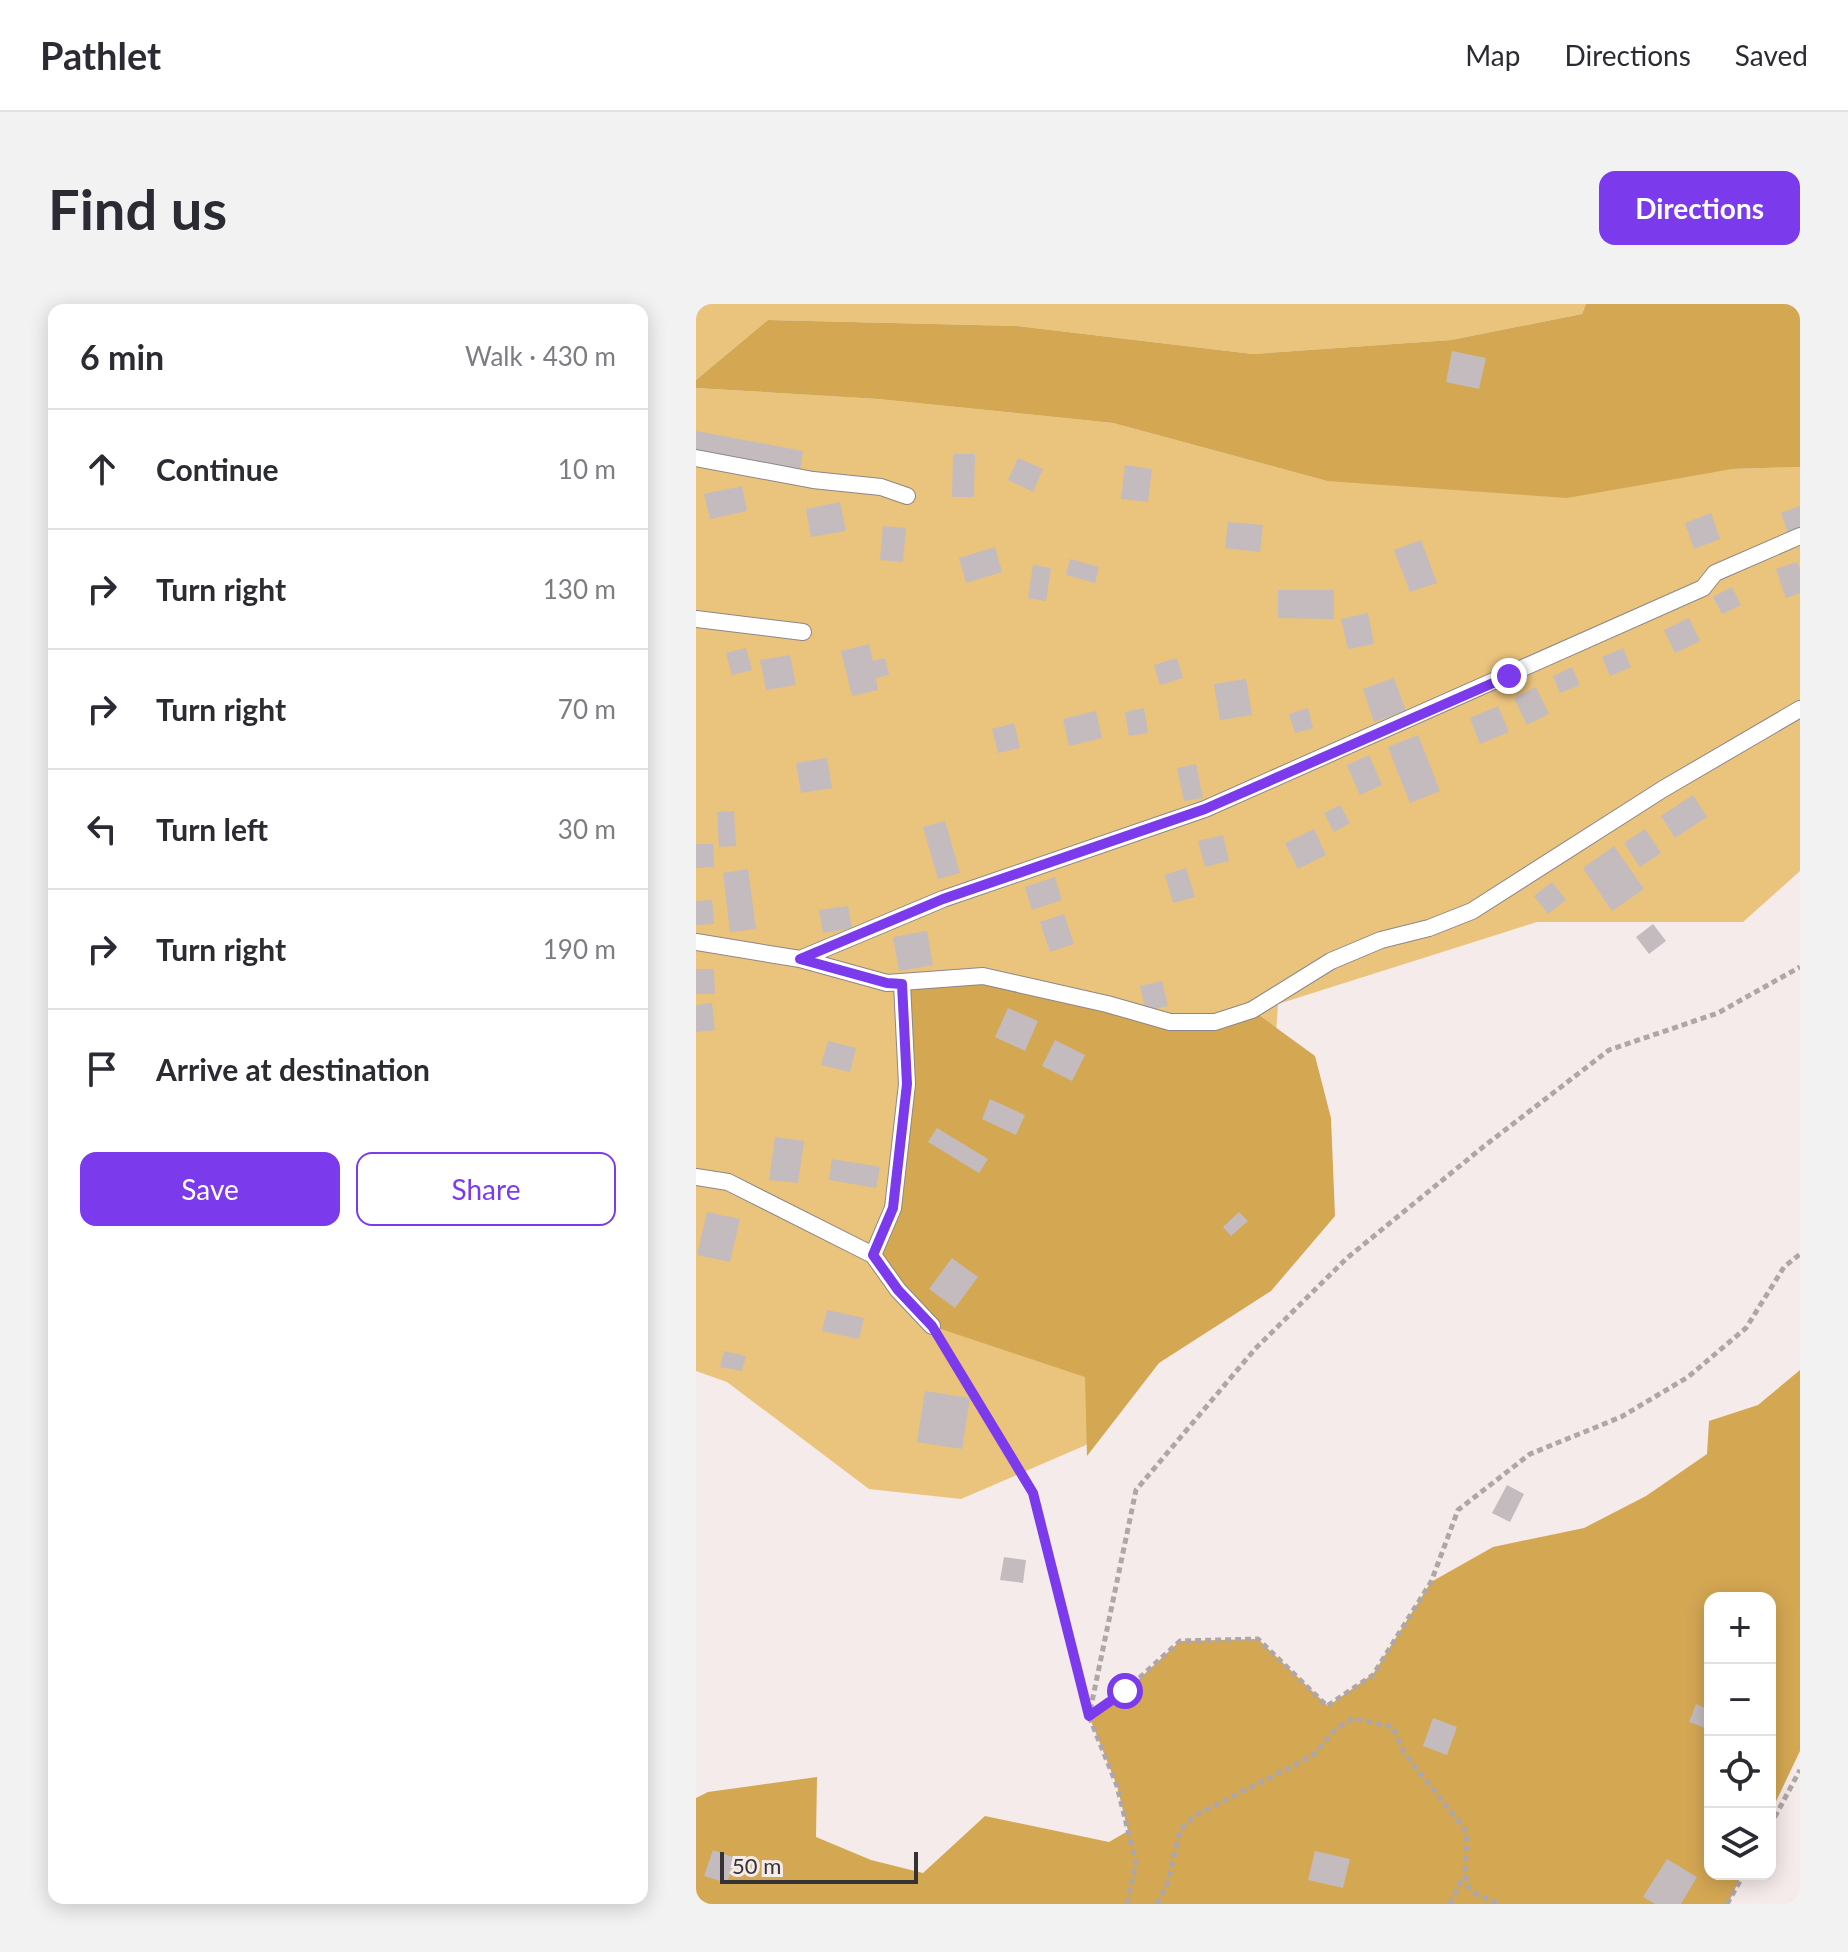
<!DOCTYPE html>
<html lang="en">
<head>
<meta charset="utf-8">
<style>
  :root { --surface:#fff; --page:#f2f2f3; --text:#2b2b33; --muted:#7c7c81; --line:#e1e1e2; --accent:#7c3aed }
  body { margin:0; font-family:Lato,sans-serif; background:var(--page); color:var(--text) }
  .controls { position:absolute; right:24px; bottom:24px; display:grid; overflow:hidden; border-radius:16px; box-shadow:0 4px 20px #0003 }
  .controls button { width:72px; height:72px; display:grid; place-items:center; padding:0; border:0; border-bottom:2px solid var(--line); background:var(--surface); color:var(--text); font:40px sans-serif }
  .scale { position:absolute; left:24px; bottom:20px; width:198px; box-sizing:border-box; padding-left:8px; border:4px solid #373333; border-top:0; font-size:22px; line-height:28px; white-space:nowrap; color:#373333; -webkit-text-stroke:6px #f5ebea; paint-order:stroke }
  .stop { position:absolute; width:24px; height:24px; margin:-18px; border:6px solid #7c3aed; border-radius:50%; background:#fff }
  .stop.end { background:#7c3aed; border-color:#fff; box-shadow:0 2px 8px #0008 }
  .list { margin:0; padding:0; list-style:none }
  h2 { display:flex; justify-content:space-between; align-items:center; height:104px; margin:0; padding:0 32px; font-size:34px }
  h2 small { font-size:26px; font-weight:400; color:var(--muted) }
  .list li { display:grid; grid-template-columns:52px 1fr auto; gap:24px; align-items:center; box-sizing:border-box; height:120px; padding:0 32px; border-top:2px solid var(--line) }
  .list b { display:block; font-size:30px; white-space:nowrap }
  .list em { font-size:26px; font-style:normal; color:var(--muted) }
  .actions { display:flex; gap:16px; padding:24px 32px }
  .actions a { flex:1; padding:18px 0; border:2px solid var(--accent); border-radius:16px; text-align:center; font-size:28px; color:var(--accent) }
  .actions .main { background:var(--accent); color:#fff }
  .icon { flex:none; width:44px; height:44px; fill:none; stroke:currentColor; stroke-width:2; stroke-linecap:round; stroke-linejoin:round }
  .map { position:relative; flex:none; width:1104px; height:1600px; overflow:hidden; border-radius:16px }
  header { display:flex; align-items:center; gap:48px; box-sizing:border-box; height:112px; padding:0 40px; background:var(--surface); border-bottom:2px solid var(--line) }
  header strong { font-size:38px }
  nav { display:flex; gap:44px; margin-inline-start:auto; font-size:28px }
  .intro { display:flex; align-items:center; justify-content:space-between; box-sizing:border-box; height:192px; padding:0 48px }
  h1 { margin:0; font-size:56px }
  .button { padding:20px 36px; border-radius:16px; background:var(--accent); color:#fff; font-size:28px; font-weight:700 }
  main { display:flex; gap:48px; padding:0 48px }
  aside { flex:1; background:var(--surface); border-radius:16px; box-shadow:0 4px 20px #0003 }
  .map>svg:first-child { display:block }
</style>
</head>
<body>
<header>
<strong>Pathlet</strong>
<nav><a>Map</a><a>Directions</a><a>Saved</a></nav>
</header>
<div class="intro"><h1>Find us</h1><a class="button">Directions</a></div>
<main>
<aside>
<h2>6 min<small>Walk · 430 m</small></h2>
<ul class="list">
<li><svg class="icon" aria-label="ahead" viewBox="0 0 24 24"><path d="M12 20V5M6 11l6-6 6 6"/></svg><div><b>Continue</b></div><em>10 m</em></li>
<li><svg class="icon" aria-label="right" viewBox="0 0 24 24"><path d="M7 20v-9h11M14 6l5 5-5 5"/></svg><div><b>Turn right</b></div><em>130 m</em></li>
<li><svg class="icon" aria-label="right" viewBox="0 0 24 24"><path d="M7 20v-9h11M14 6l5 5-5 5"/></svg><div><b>Turn right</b></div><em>70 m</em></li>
<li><svg class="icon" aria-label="left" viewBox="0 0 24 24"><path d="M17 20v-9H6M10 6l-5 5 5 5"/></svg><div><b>Turn left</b></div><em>30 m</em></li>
<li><svg class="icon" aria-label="right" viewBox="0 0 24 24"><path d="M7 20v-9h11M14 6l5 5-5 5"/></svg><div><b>Turn right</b></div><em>190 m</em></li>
<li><svg class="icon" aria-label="arrive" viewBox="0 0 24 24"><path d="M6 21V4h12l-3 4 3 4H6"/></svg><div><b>Arrive at destination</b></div></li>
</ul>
<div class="actions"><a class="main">Save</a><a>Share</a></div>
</aside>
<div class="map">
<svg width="1104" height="1600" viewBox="0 0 1104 1600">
  <rect width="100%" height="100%" fill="#f5ebea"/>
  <path fill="#eac37d" d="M 0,0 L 890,0 L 886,10 L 755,36 L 557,50 L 321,22 L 72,16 L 0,76 Z
    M 0,84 L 182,95 L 417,119 L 631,177 L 1104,163 L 1104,567 L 1047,618 L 841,618 L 582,700 L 572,848 L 390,1141 L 265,1195 L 173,1185 L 31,1078 L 0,1067 Z"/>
  <path fill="#d4a753" d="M 890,0 L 1104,0 L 1104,163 L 1036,165 L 871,194 L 631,177 L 417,119 L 182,95 L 0,84 L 0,76 L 72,16 L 321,22 L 557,50 L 755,36 L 886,10 Z
    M 287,672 L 474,718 L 556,706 L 619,752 L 635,814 L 639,912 L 575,987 L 463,1059 L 391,1152 L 389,1073 L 236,1022 L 177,951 L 197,904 L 211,780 L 206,680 Z
    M 1104,1066 L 1104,1447 L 1074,1510 L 1074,1294 L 1014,1294 L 1014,1570 L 1046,1570 L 1032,1600 L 0,1600 L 0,1494 L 12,1488 L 121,1473 L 120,1533 L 175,1556 L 227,1569 L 289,1512 L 413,1538 L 432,1527 L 421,1482 L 393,1412 L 430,1387 L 484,1337 L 562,1335 L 632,1402 L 677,1370 L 735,1278 L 797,1243 L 888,1224 L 950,1192 L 1011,1150 L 1013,1117 L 1062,1101 Z"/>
  <path fill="#c3bbbe" d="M 756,47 L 790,54 L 783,85 L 750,78 Z
    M 0,127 L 107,147 L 104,167 L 0,148 Z
    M 257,150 L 279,150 L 278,193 L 256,193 Z
    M 322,154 L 347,165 L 337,188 L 312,176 Z
    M 429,161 L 456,165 L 452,198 L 425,195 Z
    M 46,182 L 51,207 L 14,215 L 8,190 Z
    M 144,198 L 150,227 L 115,233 L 110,205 Z
    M 1104,202 L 1104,225 L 1092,229 L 1085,209 Z
    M 1015,209 L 1024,235 L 998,245 L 989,219 Z
    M 532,218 L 567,221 L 564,248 L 529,244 Z
    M 187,222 L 210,224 L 207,258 L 184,256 Z
    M 725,236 L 741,279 L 714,288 L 698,246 Z
    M 299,243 L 306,268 L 270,279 L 263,254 Z
    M 374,255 L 403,263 L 399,279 L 370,271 Z
    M 1101,258 L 1104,266 L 1104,289 L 1090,294 L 1080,265 Z
    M 337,261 L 355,264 L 350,297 L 332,294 Z
    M 1036,283 L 1045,301 L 1026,310 L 1017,293 Z
    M 582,286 L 638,286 L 638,315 L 582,314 Z
    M 672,309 L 678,340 L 652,345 L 645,315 Z
    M 993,314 L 1004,337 L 979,349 L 968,326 Z
    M 173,340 L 177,357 L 189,354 L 193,371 L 180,374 L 182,386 L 156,392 L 145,347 Z
    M 50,344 L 56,366 L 36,371 L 30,349 Z
    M 927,344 L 935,363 L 914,372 L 906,353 Z
    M 94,351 L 100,381 L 70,386 L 64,356 Z
    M 481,354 L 487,374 L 464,381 L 458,361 Z
    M 876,363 L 884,381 L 864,389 L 857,372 Z
    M 698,374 L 710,407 L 678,418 L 667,385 Z
    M 550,375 L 556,411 L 524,416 L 518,380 Z
    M 840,383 L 853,410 L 831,421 L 818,394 Z
    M 802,402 L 813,428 L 784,440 L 774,414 Z
    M 448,404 L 452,429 L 433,432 L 429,408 Z
    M 612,404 L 617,424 L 599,429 L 593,410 Z
    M 400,407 L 406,434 L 373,442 L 367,415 Z
    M 318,419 L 324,444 L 302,449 L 296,425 Z
    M 722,431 L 744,487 L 714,499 L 692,443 Z
    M 673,451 L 686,481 L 664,491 L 651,461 Z
    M 131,454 L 136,484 L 105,489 L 100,459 Z
    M 500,460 L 507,494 L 488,497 L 481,464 Z
    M 997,491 L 1011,513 L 979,534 L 965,512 Z
    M 644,501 L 654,519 L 638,528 L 628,509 Z
    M 38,507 L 40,542 L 23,543 L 21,508 Z
    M 249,517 L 264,569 L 242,575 L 227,523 Z
    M 618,525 L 630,551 L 602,565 L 589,539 Z
    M 949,525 L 965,549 L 944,563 L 928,539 Z
    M 527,531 L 533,557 L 509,563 L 502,537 Z
    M 0,540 L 17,540 L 18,563 L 0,564 Z
    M 918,542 L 948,585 L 916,607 L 887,564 Z
    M 490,564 L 499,593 L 477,599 L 469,571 Z
    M 52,565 L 60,625 L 34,628 L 27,569 Z
    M 359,573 L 366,596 L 336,606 L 329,583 Z
    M 856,578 L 870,596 L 852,610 L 838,592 Z
    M 16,596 L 18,620 L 0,621 L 0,597 Z
    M 152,602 L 156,624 L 127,629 L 123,606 Z
    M 368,610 L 378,640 L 354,648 L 344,618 Z
    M 957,620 L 970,637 L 953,650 L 940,633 Z
    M 231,627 L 237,661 L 203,667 L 197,633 Z
    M 0,665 L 18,665 L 19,690 L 0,690 Z
    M 466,677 L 472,702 L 450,707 L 444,682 Z
    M 16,699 L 19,726 L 0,728 L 0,701 Z
    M 312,704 L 342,717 L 329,747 L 299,733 Z
    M 359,736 L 389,751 L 376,777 L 346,762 Z
    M 132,737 L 160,744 L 154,768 L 125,761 Z
    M 294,795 L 329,811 L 320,831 L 286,815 Z
    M 241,824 L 292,855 L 283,869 L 232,838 Z
    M 79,833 L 108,837 L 102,879 L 73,876 Z
    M 136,855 L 184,863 L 180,884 L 133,876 Z
    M 11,908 L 44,915 L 34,958 L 1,951 Z
    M 543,908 L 552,917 L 535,932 L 527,923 Z
    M 256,954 L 282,973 L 259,1004 L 233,985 Z
    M 131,1006 L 168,1014 L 163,1035 L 126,1027 Z
    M 28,1047 L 50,1052 L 46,1067 L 24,1063 Z
    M 229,1087 L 274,1094 L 266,1145 L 221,1138 Z
    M 811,1181 L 828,1190 L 814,1218 L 796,1209 Z
    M 308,1253 L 330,1256 L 327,1279 L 304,1276 Z
    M 1000,1400 L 1014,1406 L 1009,1424 L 993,1418 Z
    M 737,1414 L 761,1423 L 751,1451 L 727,1442 Z
    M 17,1546 L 40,1554 L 31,1579 L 8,1572 Z
    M 619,1547 L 654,1555 L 647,1584 L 612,1576 Z
    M 971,1555 L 1001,1573 L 985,1600 L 959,1600 L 947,1593 Z"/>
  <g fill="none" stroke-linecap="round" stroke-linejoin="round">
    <defs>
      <path id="service" d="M 0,154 L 117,176 L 185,183 L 211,192
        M 0,315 L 107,328
        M 0,638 L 104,655 L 191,679 L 287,672 L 411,700 L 474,718 L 519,718 L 556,706 L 635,657 L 685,636 L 733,624 L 776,607 L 967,485 L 1104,405
        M 104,655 L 247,595 L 509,505 L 1007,284 L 1019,269 L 1104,232
        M 0,873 L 32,878 L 177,951 L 202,986 L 236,1022
        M 177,951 L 197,904 L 211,780 L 206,680"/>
    </defs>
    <use href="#service" stroke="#8f8686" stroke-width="18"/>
    <path stroke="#afa7a7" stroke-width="5" stroke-dasharray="6 4" stroke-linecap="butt" d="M 247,1040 L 337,1189 L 393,1412 L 440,1186 L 559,1045 L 651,954 L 787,843 L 913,746 L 1022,709 L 1104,663
      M 1074,1522 L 1104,1466
      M 431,1600 L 440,1559 L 421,1482 L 393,1412 L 429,1387 L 484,1337 L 562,1335 L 631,1402 L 677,1371 L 735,1278 L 762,1206 L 834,1150 L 925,1113 L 992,1073 L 1050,1024 L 1088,963 L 1104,950
      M 461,1600 L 472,1578 L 484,1526 L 498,1512 L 616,1452 L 640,1425 L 657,1414 L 697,1423 L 708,1449 L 771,1528 L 769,1570 L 774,1587 L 803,1600
      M 754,1600 L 768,1571
      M 1031,1600 L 1048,1570"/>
    <use href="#service" stroke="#fff" stroke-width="16"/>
  </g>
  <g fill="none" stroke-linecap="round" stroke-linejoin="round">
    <path stroke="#7c3aed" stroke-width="10" d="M 429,1387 L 393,1412 L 337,1189 L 236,1022 L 202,986 L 177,951 L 197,904 L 211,780 L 206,680 L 191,679 L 104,655 L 247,595 L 509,505 L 813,372"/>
  </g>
</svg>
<div class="controls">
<button>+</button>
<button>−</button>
<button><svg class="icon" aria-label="locate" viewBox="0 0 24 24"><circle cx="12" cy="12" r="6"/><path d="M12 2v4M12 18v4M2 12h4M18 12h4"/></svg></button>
<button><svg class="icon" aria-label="layers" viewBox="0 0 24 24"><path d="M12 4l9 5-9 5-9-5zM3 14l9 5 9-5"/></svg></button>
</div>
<div class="scale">50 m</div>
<div class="stop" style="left:429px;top:1387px"></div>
<div class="stop end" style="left:813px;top:372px"></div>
</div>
</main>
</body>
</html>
